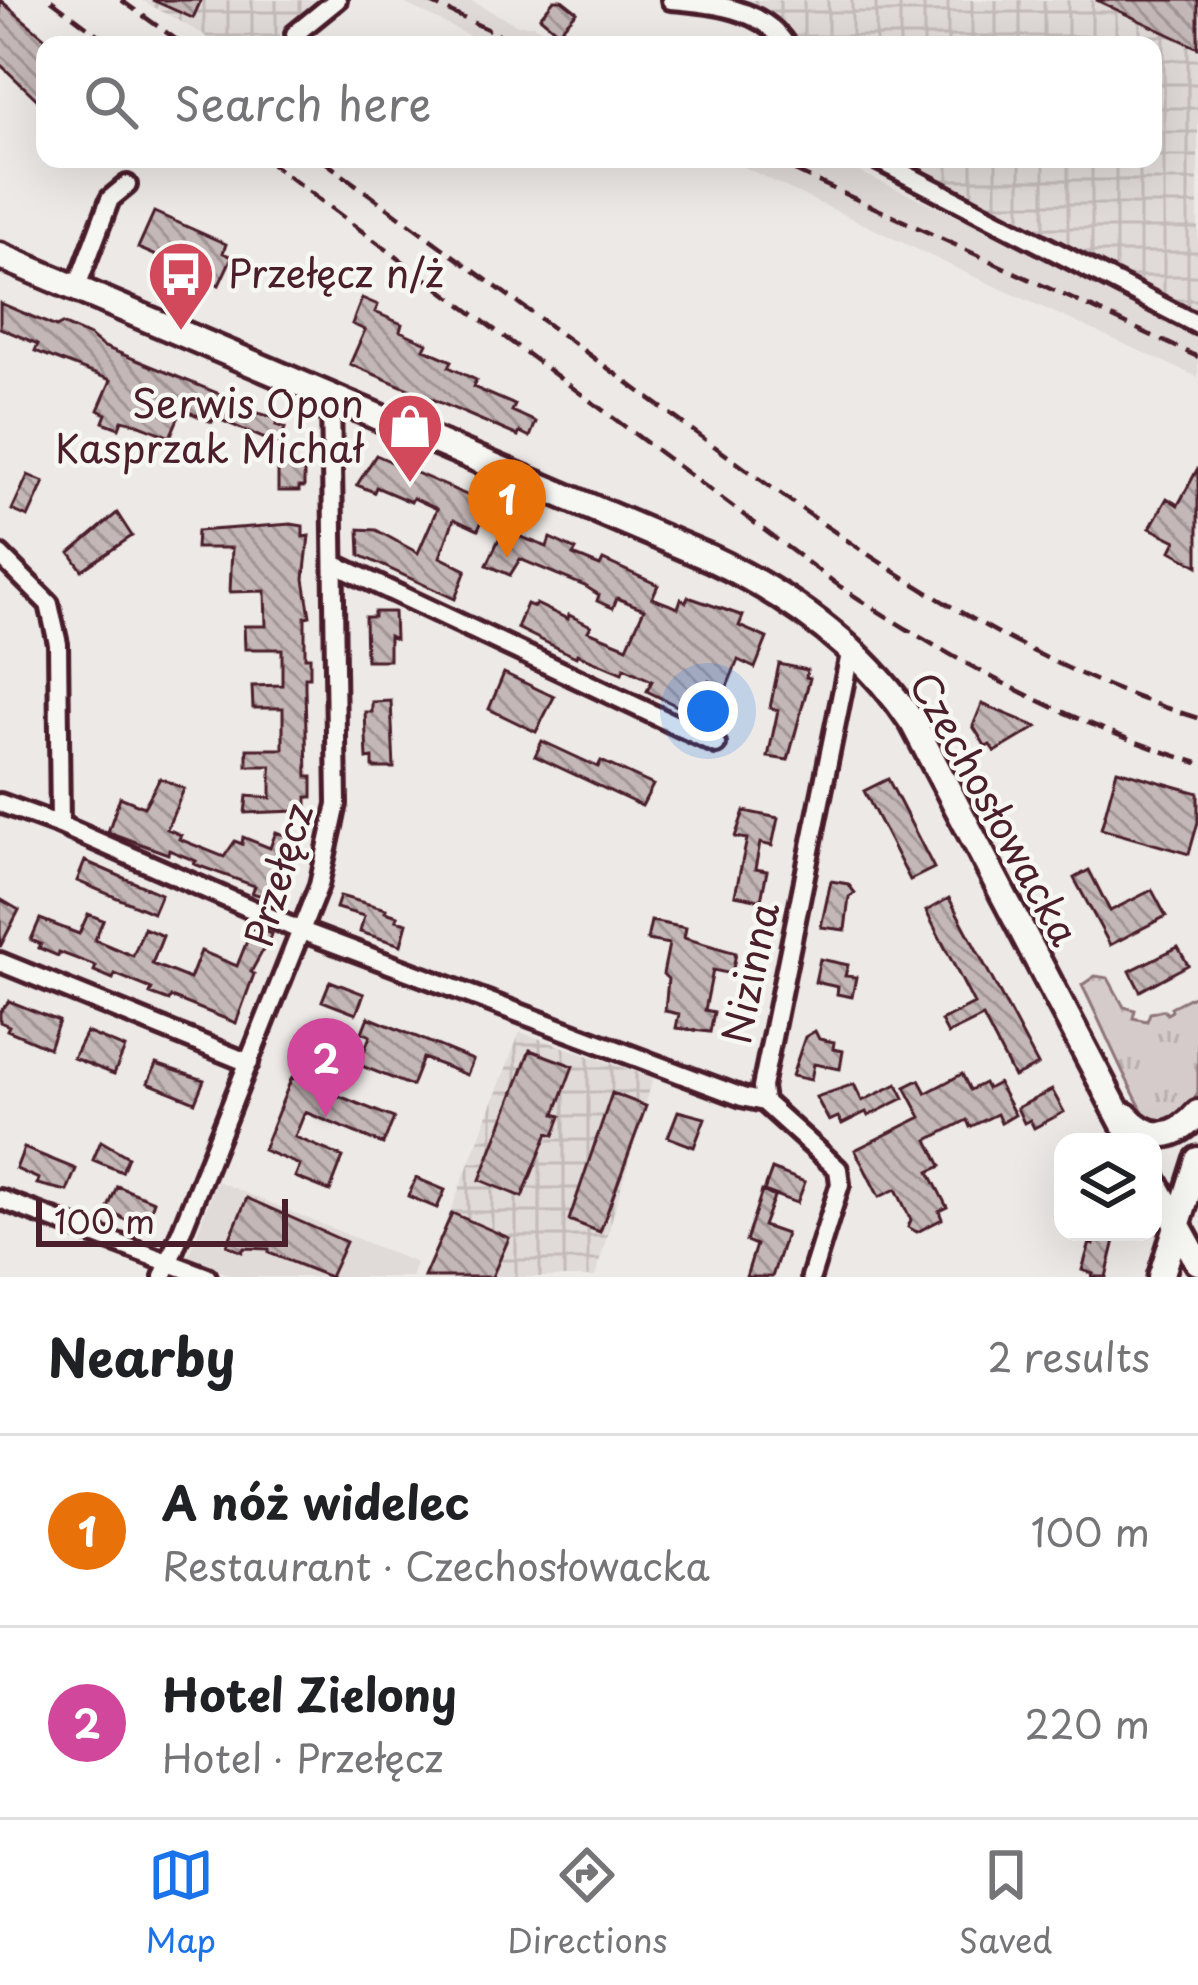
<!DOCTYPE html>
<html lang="en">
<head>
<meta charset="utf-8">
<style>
  :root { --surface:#fff; --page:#f6f6f6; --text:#202124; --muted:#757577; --line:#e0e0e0; --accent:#1a73e8 }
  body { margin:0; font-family:"Playpen Sans",sans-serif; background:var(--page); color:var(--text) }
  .controls { position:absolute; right:36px; bottom:36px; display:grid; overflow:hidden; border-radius:24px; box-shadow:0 12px 48px #0002 }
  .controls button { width:108px; height:108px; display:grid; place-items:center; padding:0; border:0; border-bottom:3px solid var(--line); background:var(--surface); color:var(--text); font:60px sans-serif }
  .scale { position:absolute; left:36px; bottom:30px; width:252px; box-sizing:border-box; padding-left:12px; border:6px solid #4a1f2b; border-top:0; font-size:33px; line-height:42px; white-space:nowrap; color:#4a1f2b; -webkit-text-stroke:9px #f6f6f2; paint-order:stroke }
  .you { position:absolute; left:708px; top:711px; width:42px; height:42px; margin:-30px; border:9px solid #fff; border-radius:50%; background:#1a73e8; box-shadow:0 0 0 18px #1a73e833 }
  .badge { display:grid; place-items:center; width:78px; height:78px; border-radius:50%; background:var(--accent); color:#fff; font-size:39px; font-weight:700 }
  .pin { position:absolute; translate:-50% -99px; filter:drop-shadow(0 3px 6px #0008) }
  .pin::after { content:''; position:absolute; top:63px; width:42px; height:36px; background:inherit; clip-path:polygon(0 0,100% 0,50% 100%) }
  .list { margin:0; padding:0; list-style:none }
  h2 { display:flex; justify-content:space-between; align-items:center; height:156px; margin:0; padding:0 48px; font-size:51px }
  h2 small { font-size:39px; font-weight:400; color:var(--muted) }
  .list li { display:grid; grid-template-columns:78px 1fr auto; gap:36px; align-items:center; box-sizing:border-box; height:192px; padding:0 48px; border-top:3px solid var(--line) }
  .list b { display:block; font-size:45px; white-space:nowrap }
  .list p { margin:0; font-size:39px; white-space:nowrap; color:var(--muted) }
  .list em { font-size:39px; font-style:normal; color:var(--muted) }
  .icon { flex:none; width:66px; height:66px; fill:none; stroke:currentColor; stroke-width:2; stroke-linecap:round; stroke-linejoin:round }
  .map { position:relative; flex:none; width:1198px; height:1277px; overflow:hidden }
  .search { position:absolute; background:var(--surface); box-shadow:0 12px 48px #0002; left:36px; right:36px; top:36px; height:132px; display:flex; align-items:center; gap:30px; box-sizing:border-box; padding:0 42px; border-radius:24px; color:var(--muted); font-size:45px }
  .sheet { height:540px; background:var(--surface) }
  nav { display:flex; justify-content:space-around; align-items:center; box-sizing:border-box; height:168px; border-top:3px solid var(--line); background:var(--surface); font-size:33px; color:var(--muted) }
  nav a { display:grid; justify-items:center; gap:6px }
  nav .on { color:var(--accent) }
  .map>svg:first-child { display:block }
</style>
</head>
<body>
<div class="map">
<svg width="1198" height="1277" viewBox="0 0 1198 1277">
  <defs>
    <pattern id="industrial-grid" width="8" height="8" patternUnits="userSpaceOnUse" patternTransform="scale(3)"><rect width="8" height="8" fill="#e0dad8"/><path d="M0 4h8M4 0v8" fill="none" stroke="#c2bbba"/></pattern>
    <pattern id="grass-tufts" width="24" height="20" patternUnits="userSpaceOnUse" patternTransform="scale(3)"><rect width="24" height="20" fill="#d4cbca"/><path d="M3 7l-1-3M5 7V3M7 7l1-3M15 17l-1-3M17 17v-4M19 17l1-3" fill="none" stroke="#b8aeae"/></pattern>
    <pattern id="building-back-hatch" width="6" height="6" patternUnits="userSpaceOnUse" patternTransform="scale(3)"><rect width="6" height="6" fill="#c4b7b7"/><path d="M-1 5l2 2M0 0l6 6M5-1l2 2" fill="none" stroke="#a19495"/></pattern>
  </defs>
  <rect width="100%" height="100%" fill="#ece9e6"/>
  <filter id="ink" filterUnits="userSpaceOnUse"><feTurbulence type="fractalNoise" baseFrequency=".00833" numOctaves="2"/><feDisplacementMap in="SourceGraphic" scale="24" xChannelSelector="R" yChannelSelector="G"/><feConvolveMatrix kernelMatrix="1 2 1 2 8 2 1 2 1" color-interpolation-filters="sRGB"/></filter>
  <g filter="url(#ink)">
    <path fill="#e0dad8" d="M 398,0 L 470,0 L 517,25 L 532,25 L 577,45 L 488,45 Z
      M 727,159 L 830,159 L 968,221 L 1198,331 L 1198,377 L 975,277 Z
      M 217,1181 L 416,1263 L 411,1277 L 235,1277 L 188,1257 Z"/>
    <path fill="url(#industrial-grid)" d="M 141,0 L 318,0 L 270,45 L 213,45 L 203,34 Z
      M 729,0 L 1198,0 L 1198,315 L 1016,226 L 898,159 L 1153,159 L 1153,45 L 796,45 L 778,20 Z
      M 520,1032 L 653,1078 L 595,1277 L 425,1277 Z"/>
    <path fill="url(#grass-tufts)" stroke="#8f757a" stroke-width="3" d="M 1095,976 L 1108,978 L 1124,1007 L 1135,1010 L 1133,1018 L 1147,1021 L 1150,1013 L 1164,1010 L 1167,1014 L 1172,1011 L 1171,1007 L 1195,995 L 1198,984 L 1198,1092 L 1186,1115 L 1159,1122 L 1146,1117 C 1122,1074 1104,1029 1082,985 Z"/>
    <path fill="url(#building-back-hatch)" stroke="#4a1f2b" stroke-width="3" d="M 0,0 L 45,38 L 45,107 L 0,64 Z
      M 152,0 L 201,0 L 193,18 Z
      M 554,0 L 562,0 L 577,12 L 558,32 L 540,17 Z
      M 1096,0 L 1198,0 L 1198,48 Z
      M 154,212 L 226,244 L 223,253 L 232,257 L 219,285 L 191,273 L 197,259 L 173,248 L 168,261 L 138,248 Z
      M 362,298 L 378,305 L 375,312 L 402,324 L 400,331 L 427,343 L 424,349 L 452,361 L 449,367 L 476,380 L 473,387 L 515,405 L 512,411 L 536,422 L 530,437 L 520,432 L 518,436 L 350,364 L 365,330 L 352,324 Z
      M 0,303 L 56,327 L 62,324 L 90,336 L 102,346 L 232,399 L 230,405 L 279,419 L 276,425 L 285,428 L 279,445 L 214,417 L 212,422 L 182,409 L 170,437 L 135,423 L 122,420 L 119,428 L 103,422 L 106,414 L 98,410 L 111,380 L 35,351 L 38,344 L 0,328 Z
      M 376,455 L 489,505 L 478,530 L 454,519 L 440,557 L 466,570 L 455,599 L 360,555 L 359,529 L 376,530 L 418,553 L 437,509 L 413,498 L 411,502 L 376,487 L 374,492 L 357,485 Z
      M 291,464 L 291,468 L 304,468 L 304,487 L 299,487 L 299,491 L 278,491 L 278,465 Z
      M 1198,468 L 1198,566 L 1171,551 L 1176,541 L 1150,528 L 1167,498 L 1178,505 Z
      M 28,475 L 44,482 L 28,517 L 12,510 Z
      M 117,513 L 132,536 L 82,570 L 70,553 Z
      M 291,524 L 303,526 L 303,537 L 309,536 L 304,579 L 310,616 L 305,617 L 305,657 L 310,657 L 310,677 L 305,677 L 305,687 L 307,777 L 312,777 L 312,797 L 307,797 L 307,807 L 295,807 L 296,811 L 245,813 L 247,796 L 271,798 L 271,766 L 247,766 L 247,749 L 283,749 L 283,708 L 253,708 L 252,686 L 282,685 L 282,649 L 245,649 L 244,626 L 266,626 L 265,591 L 230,592 L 232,548 L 196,548 L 197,531 Z
      M 503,530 L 547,547 L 550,538 L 576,550 L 573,555 L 600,566 L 603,560 L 658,585 L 652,598 L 678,608 L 681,599 L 686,602 L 688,597 L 743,616 L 739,626 L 767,638 L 755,668 L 738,660 L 726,689 L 709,681 L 693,714 L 647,691 L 652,681 L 624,668 L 622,673 L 577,654 L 576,657 L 517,628 L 527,604 L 534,607 L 536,604 L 568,619 L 569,615 L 591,626 L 588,631 L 627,647 L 644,609 L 617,598 L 613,608 L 597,601 L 599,595 L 585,586 L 520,559 L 510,575 L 487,565 Z
      M 374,612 L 394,612 L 395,639 L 389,636 L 389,660 L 366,660 L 365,617 L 374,617 Z
      M 779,664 L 807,670 L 806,677 L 810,678 L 788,760 L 768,757 L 778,710 L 770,708 Z
      M 504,673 L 554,697 L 536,732 L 489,709 Z
      M 391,701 L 394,768 L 373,768 L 373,758 L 367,759 L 365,712 L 372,712 L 372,702 Z
      M 982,704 L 1037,727 L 995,752 L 990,745 L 986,747 L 973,726 Z
      M 542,741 L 598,767 L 601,761 L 653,785 L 642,806 L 535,756 Z
      M 1117,770 L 1198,793 L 1198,822 L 1189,854 L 1101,829 Z
      M 160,778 L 184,789 L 167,829 L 181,835 L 179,839 L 224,857 L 235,841 L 242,844 L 243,837 L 270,848 L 276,832 L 300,841 L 289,868 L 278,867 L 275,879 L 284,881 L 276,900 L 252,893 L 255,886 L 194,864 L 196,861 L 169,850 L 168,854 L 108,832 L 120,797 L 144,807 Z
      M 888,779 L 934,868 L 910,880 L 864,791 Z
      M 744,811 L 778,818 L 772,846 L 760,843 L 755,869 L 767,871 L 761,900 L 735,895 L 747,839 L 735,837 Z
      M 85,861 L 161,894 L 153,913 L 77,881 Z
      M 1089,870 L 1110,911 L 1152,890 L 1166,916 L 1110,945 L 1074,878 Z
      M 831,881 L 848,884 L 855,893 L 849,897 L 845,930 L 821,927 Z
      M 340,896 L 386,909 L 385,912 L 398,916 L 396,920 L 407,923 L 401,945 L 360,932 L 364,916 L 336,908 Z
      M 949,898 L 1038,1065 L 1014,1077 L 983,1017 L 948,1034 L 941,1021 L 974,1004 L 926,911 Z
      M 0,899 L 19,910 L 0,947 Z
      M 88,914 L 103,920 L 95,940 L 133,956 L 144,928 L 163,936 L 152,964 L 190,979 L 201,951 L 237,966 L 253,926 L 272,934 L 251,972 L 254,974 L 236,1023 L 171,997 L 169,1001 L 150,994 L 152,989 L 115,974 L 113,979 L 94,971 L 96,966 L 59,952 L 58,956 L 39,948 L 41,944 L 31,940 L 40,919 L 79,934 Z
      M 651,921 L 686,928 L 684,938 L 736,953 L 732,974 L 713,970 L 705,1010 L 714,1012 L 710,1032 L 676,1028 L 679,1014 L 665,1011 L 668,979 L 663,974 L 669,944 L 647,940 Z
      M 1178,947 L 1188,965 L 1140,991 L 1130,971 Z
      M 820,959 L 848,965 L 845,976 L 856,977 L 852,997 L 837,994 L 838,987 L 815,982 Z
      M 330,981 L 364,994 L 356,1014 L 322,1001 Z
      M 9,1001 L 59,1021 L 49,1048 L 7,1030 L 9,1026 L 0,1022 L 0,1012 Z
      M 368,1017 L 473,1060 L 467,1075 L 423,1058 L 412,1086 L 359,1065 L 370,1036 L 362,1032 Z
      M 815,1031 L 819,1039 L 834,1042 L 833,1049 L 843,1051 L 840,1069 L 814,1064 L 811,1080 L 792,1076 L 805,1037 Z
      M 86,1032 L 125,1048 L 114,1074 L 73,1058 Z
      M 530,1050 L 573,1066 L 555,1114 L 561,1116 L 554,1135 L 548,1133 L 522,1197 L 480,1180 Z
      M 156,1064 L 204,1080 L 195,1102 L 148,1083 Z
      M 962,1074 L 970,1090 L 984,1083 L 987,1089 L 998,1083 L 1015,1115 L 1001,1123 L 997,1114 L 970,1127 L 967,1120 L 928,1140 L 941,1166 L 929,1172 L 947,1207 L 939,1211 L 942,1219 L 917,1232 L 908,1227 L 911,1220 L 896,1189 L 879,1197 L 855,1150 L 921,1117 L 905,1087 L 919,1080 L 926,1093 Z
      M 292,1077 L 394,1118 L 383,1144 L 305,1112 L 295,1137 L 343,1157 L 330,1191 L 295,1177 L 300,1165 L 263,1150 Z
      M 854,1084 L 862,1101 L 897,1084 L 904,1098 L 868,1116 L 866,1112 L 842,1124 L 838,1117 L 829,1121 L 816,1097 Z
      M 1052,1090 L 1064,1112 L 1034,1128 L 1030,1120 L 1024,1123 L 1017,1108 Z
      M 612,1093 L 646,1106 L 600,1232 L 569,1220 Z
      M 678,1111 L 705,1118 L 694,1147 L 668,1137 Z
      M 101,1141 L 128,1157 L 122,1172 L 93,1160 Z
      M 24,1148 L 76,1169 L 67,1191 L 37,1184 L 39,1179 L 16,1169 Z
      M 772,1169 L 805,1182 L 797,1203 L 764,1191 Z
      M 416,1178 L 445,1190 L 437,1208 L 408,1196 Z
      M 117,1186 L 154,1201 L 146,1223 L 125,1220 L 108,1208 Z
      M 762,1191 L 774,1197 L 763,1226 L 786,1234 L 772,1277 L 746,1277 L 756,1245 L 746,1241 Z
      M 247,1198 L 346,1242 L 330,1277 L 269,1253 L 269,1249 L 244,1248 L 242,1252 L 227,1245 Z
      M 452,1213 L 509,1238 L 492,1277 L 424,1277 Z
      M 1097,1235 L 1115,1240 L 1106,1277 L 1092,1277 L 1093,1274 L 1082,1270 L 1090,1243 L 1094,1245 Z"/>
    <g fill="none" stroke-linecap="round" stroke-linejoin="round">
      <defs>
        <path id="street" d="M 671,0 C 711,3 763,8 786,45
          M 295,34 L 337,0
          M 876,159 L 1198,325
          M 76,289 L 110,199 L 127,185
          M 0,555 L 49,604 L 58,644 L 60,825
          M 334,564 L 716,744
          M 0,803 L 60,825 L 299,930 L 742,1097 L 764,1102
          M 0,962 L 249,1063
          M 0,1199 L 207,1277
          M 163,1277 L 319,885 L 337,804 L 331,397
          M 811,1277 L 840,1184 L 838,1169 L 764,1102 L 762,1087 L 851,649"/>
        <path id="secondary" d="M 0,256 L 710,558 C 791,596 863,648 913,723 L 1133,1142
          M 1126,1116 C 1150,1143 1176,1139 1198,1113
          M 1153,1180 L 1198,1262
          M 1161,1277 L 1198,1160"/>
      </defs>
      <use href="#street" stroke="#4a1f2b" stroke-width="26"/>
      <use href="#secondary" stroke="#4a1f2b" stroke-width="33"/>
      <use href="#street" stroke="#f6f6f2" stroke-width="16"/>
      <use href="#secondary" stroke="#f6f6f2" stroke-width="24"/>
      <path stroke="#4a1f2b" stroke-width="4.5" stroke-dasharray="18 9" stroke-linecap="butt" d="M 51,0 L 112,45
        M 121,0 L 184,45
        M 424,0 L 522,45
        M 265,159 L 838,585 C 950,660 1068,723 1198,763
        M 321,159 C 438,245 556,330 673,416 C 836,535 1002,659 1198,718
        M 769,159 L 1198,357"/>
    </g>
  </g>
  <defs>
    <symbol id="bus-pin" viewBox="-11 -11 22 30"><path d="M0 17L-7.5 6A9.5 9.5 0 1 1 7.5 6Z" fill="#d1495b" stroke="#f6f6f2"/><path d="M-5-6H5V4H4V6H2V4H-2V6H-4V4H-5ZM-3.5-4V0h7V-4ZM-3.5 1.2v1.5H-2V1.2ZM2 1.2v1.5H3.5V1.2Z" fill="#fff"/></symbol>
    <symbol id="shop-pin" viewBox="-11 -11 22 30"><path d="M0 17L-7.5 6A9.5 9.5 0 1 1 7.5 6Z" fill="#d1495b" stroke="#f6f6f2"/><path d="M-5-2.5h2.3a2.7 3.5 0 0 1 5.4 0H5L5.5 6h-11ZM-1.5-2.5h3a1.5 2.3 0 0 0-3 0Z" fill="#fff"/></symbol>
  </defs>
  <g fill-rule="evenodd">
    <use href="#bus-pin" x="143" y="236" width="76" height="104"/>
    <use href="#shop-pin" x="372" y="388" width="76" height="104"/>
  </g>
  <g text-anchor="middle" stroke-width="9" stroke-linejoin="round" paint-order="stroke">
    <g font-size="39" fill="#4a1f2b" stroke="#f6f6f2" text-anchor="start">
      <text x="228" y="288">Przełęcz n/ż</text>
      <text x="364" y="418" text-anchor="end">Serwis Opon<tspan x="364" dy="45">Kasprzak Michał</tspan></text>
    </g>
    <g font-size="39" fill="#4a1f2b" stroke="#f6f6f2">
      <text transform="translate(994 809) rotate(61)" y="14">Czechosłowacka</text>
      <text transform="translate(279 875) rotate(-73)" y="14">Przełęcz</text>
      <text transform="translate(751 973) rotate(-78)" y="14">Nizinna</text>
    </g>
  </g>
</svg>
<div class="controls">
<button><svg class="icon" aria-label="layers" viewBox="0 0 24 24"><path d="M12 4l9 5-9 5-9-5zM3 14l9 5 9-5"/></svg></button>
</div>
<div class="scale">100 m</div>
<div class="you"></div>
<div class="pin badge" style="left:507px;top:558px;background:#e8710a">1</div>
<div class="pin badge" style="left:326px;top:1117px;background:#d1479c">2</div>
<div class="search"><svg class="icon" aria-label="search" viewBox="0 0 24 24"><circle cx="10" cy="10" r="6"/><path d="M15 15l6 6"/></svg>Search here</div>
</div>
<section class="sheet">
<h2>Nearby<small>2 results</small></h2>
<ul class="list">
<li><span class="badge" style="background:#e8710a">1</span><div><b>A nóż widelec</b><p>Restaurant · Czechosłowacka</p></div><em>100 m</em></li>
<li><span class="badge" style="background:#d1479c">2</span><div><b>Hotel Zielony</b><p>Hotel · Przełęcz</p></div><em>220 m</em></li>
</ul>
</section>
<nav>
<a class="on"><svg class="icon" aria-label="map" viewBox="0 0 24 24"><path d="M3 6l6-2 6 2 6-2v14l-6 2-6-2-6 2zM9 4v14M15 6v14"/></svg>Map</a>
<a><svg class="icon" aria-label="directions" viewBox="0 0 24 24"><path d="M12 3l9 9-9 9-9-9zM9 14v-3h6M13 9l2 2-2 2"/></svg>Directions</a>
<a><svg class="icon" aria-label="saved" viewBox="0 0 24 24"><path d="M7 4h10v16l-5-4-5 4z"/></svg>Saved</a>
</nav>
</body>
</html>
